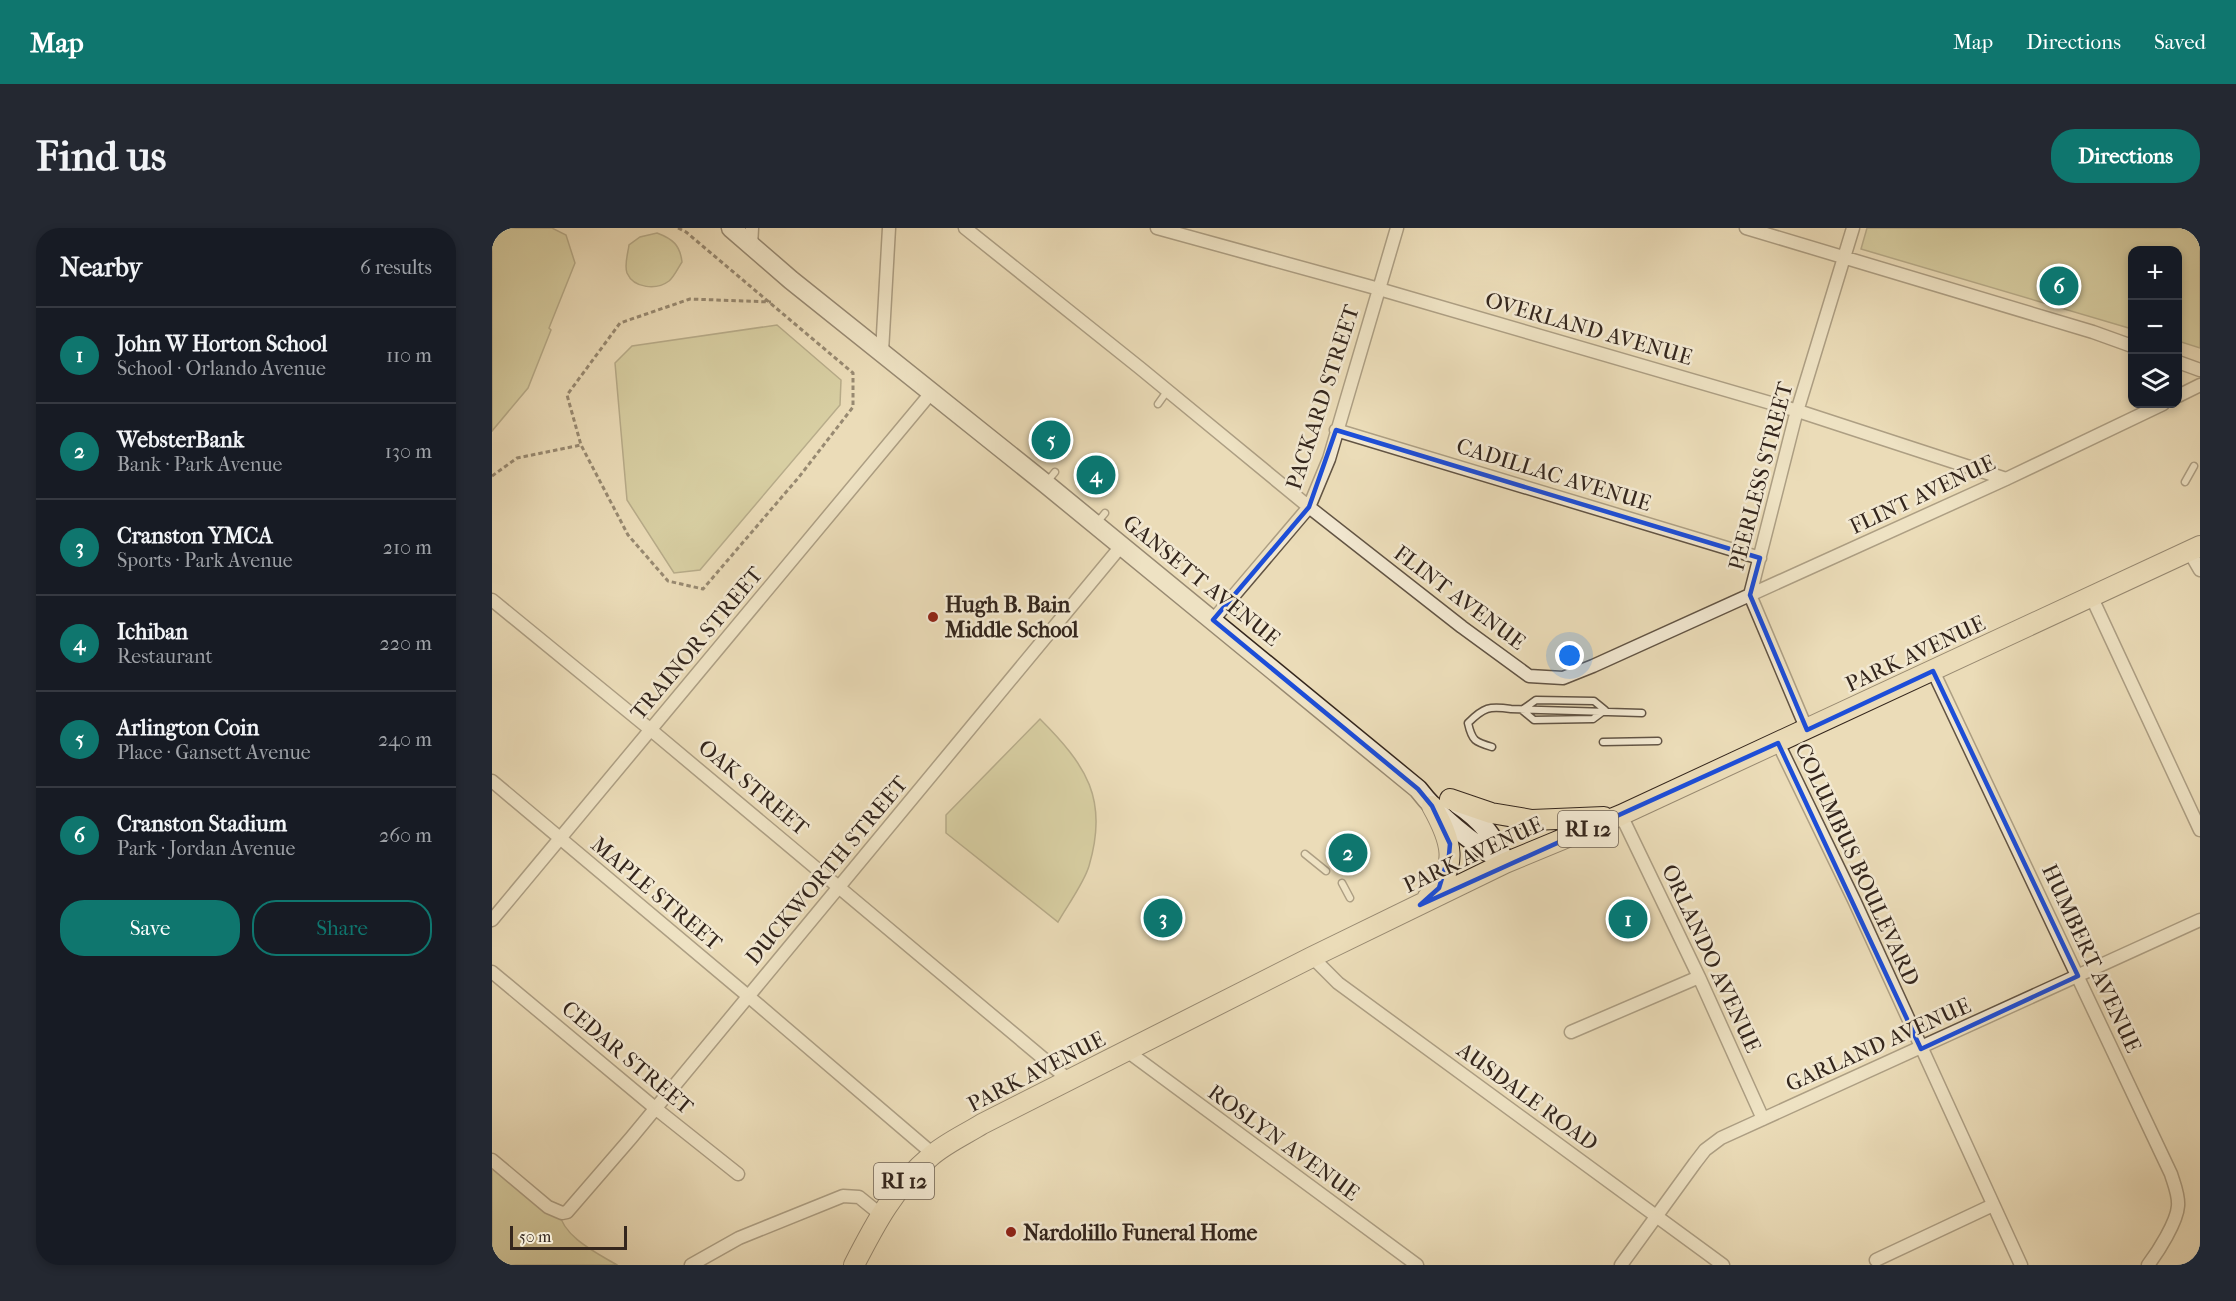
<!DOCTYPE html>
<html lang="en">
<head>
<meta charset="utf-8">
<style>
  :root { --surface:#171b24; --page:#242831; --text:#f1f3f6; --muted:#9ea1a6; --line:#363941; --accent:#0f766e }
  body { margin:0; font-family:"IM FELL French Canon",serif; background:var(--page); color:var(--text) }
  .controls { position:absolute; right:18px; top:18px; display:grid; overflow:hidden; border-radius:12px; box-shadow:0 3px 9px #0003 }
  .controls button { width:54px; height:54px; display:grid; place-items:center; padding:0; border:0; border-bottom:2px solid var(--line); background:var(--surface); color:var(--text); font:30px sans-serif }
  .scale { position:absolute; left:18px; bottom:15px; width:117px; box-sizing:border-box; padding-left:6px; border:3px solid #34261d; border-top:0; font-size:16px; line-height:21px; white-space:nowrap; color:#34261d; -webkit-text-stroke:4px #f2e8d1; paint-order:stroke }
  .you { position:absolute; left:1078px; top:428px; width:21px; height:21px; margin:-15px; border:4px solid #fff; border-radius:50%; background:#1a73e8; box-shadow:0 0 0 9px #1a73e833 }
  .badge { display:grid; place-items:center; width:39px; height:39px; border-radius:50%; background:var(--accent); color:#fff; font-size:20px; font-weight:700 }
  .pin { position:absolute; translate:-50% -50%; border:3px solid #fff; box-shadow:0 2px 6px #0006 }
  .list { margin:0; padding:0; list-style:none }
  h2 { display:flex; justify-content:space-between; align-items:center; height:78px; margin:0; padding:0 24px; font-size:26px }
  h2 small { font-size:20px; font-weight:400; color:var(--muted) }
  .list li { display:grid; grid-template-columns:39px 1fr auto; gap:18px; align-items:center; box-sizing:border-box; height:96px; padding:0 24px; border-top:2px solid var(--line) }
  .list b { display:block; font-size:22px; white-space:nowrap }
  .list p { margin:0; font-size:20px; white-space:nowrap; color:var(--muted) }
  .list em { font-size:20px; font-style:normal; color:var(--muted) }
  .actions { display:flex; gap:12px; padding:18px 24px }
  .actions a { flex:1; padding:14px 0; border:2px solid var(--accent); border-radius:24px; text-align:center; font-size:21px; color:var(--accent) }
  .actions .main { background:var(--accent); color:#fff }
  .icon { flex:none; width:33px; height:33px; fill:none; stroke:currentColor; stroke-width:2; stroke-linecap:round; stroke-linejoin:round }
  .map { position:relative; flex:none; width:1708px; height:1037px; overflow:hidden; border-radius:24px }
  header { display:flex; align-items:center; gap:36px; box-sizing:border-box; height:84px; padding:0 30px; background:var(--accent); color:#fff }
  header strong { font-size:28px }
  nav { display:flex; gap:33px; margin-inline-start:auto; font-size:21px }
  .intro { display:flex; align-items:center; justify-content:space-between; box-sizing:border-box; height:144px; padding:0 36px }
  h1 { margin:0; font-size:42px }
  .button { padding:15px 27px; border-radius:24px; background:var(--accent); color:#fff; font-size:21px; font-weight:700 }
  main { display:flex; gap:36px; padding:0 36px }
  aside { flex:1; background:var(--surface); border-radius:24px; box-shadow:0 3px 9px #0003 }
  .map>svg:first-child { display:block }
</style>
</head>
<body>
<header>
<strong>Map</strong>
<nav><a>Map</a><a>Directions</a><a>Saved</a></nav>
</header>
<div class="intro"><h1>Find us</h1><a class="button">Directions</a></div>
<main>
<aside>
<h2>Nearby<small>6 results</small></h2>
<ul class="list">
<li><span class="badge">1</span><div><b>John W Horton School</b><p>School · Orlando Avenue</p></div><em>110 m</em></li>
<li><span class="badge">2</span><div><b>WebsterBank</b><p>Bank · Park Avenue</p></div><em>130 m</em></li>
<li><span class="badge">3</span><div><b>Cranston YMCA</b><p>Sports · Park Avenue</p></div><em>210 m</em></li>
<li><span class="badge">4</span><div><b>Ichiban</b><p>Restaurant</p></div><em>220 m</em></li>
<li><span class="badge">5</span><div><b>Arlington Coin</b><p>Place · Gansett Avenue</p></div><em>240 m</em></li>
<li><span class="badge">6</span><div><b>Cranston Stadium</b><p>Park · Jordan Avenue</p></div><em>260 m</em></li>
</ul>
<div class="actions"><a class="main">Save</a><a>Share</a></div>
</aside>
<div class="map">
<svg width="1708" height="1037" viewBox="0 0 1708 1037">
  <rect width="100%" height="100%" fill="#ebdcb8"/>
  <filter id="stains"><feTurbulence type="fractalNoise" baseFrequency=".00333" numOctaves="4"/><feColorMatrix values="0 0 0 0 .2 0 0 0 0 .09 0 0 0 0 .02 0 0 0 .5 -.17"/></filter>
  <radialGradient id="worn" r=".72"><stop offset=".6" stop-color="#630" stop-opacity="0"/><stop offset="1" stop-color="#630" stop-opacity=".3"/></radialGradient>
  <path fill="#c0be89" stroke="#7a7253" stroke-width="1.5" d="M 0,0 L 60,0 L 74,7 L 83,35 L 57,100 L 59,102 L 36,160 L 0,203 Z
    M 1375,0 L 1708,0 L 1708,120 L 1686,113 L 1686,22 L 1640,22 L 1640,101 L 1369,21 Z
    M 165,5 C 181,11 188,17 190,34 C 186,40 182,49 177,53 C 165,62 142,61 135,45 C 132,37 136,25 137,17 L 148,9 Z
    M 285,97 L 349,152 L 348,177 L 208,342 L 182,345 L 135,272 L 123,135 L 140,118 Z
    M 548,491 C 594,537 617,571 597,638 C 592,655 575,678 566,694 L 454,605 L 454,587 Z
    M 0,932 L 67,984 C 71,1009 105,1025 125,1037 L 0,1037 Z"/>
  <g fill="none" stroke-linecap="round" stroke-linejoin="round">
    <defs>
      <path id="service" d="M 666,176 L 676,162
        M 1693,254 L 1702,238
        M 554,255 L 563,244
        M 604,296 L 613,285
        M 1044,472 L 1102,473 L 1113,482 L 1101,491 L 1042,492 L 1030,482 Z
        M 1111,514 L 1166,513
        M 1000,519 C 983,514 980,513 976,495 C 992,479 997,478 1019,481 L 1150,485
        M 813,626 L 834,643
        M 850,655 L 858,670"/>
      <path id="minor" d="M 473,0 L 648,140 L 817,279 L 970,399 L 1037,448 L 1071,450 L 1101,438 L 1514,251 L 1671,176
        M 665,0 L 887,61 L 1306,183 L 1514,251
        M 1254,0 L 1601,104 L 1640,118
        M 259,19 L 260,0
        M 390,124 L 397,0
        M 1686,134 L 1708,142
        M 1686,168 L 1708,157
        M 844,202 L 1268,330
        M 1697,323 L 1708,342
        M 1600,370 L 1708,602
        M 0,372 L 159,502 L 577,852
        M 721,392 L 817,279 L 837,231 L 905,0
        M 1441,443 L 1679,946 C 1682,956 1687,967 1686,978 C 1685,994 1666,1024 1656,1037
        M 1315,502 L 1258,367 L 1303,190 L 1361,0
        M 1286,515 L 1362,672 L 1529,1037
        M 0,553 L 256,768 L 441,926
        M 1129,587 L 1207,749 L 1271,891
        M 0,692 L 439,165
        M 820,729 L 846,755 L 1231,1037
        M 0,744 L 163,880 L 246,946
        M 1079,804 L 1207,749
        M 635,823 L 925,1037
        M 0,932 L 56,979 L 70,985 L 75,984 L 139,910 L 630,317
        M 1384,1032 L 1501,977
        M 199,1037 L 247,1010 L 351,968 L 367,969 L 388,986
        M 1129,1037 L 1203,935 L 1213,922 L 1229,910 L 1708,692"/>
      <path id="secondary" d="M 239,0 L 299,52 L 554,256 L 926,561 C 950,592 980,615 1013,635
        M 965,576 C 988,591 1004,609 1013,635"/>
      <path id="primary" d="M 958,571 L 999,585 L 1040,592 L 1112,589
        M 936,669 C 969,639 959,612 940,578
        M 362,1037 C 383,996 403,958 439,928 C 454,915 474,906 490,896 L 820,729 L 1013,635 L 1129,587 L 1708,318"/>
    </defs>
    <use href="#service" stroke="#625444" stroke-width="9"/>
    <use href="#minor" stroke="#625444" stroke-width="15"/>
    <use href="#secondary" stroke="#34261d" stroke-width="21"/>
    <use href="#primary" stroke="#34261d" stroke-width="22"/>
    <path stroke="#34261d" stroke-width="3" stroke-dasharray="4.5 3" stroke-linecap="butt" d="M 186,0 L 194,4 L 361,145 L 361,179 L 307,249 L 211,361 L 176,353 L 136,307 L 89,217 L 75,167 L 128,95 L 198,71 L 279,74
      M 0,248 L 25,230 L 89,217"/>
    <use href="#service" stroke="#f2e8d1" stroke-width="6"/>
    <use href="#minor" stroke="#f2e8d1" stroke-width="12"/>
    <use href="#secondary" stroke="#f2e8d1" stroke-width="18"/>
    <use href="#primary" stroke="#ebdcb8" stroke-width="20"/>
  </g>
  <path d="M0 0H1708V1037H0ZM 844,202 L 1268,330 L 1258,367 L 1315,502 L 1441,443 L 1586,748 L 1429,821 L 1286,515 L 928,677 L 947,660 L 957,627 L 958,616 L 940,578 L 926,561 L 721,392 L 817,279 Z" fill="#ebdcb8" fill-opacity=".55" fill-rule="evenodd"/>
  <path fill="none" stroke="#1d4ed8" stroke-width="4.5" stroke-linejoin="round" d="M 844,202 L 1268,330 L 1258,367 L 1315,502 L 1441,443 L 1586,748 L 1429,821 L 1286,515 L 928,677 L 947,660 L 957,627 L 958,616 L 940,578 L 926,561 L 721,392 L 817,279 Z"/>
  <g fill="#8f2418" stroke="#f2e8d1" stroke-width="2">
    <circle cx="441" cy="389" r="6"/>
    <circle cx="519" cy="1004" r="6"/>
  </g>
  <g text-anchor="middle" stroke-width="5" stroke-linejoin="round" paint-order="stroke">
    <g fill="#f2e8d1" stroke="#6d6053" stroke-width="1.5">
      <rect x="1066" y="583" width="60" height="36" rx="4.5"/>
      <rect x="382" y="935" width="60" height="36" rx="4.5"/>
    </g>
    <g font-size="21" font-weight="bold" fill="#34261d">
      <text x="1096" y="608">RI 12</text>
      <text x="412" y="960">RI 12</text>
    </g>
    <g font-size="22" fill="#34261d" stroke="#f2e8d1">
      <text transform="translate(1097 100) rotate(16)" y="8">OVERLAND AVENUE</text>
      <text transform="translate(830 169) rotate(-72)" y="8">PACKARD STREET</text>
      <text transform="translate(1062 246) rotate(17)" y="8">CADILLAC AVENUE</text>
      <text transform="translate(1268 248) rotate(-75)" y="8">PEERLESS STREET</text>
      <text transform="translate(1430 266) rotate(-25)" y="8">FLINT AVENUE</text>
      <text transform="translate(710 352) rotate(39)" y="8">GANSETT AVENUE</text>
      <text transform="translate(968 369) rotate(37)" y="8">FLINT AVENUE</text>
      <text transform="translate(204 415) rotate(-50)" y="8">TRAINOR STREET</text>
      <text transform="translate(1423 425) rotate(-25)" y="8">PARK AVENUE</text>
      <text transform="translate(262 559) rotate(40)" y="8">OAK STREET</text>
      <text transform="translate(981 626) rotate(-25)" y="8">PARK AVENUE</text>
      <text transform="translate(1366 636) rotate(65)" y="8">COLUMBUS BOULEVARD</text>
      <text transform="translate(334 642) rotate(-50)" y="8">DUCKWORTH STREET</text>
      <text transform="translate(165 665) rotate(40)" y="8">MAPLE STREET</text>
      <text transform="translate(1220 730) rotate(65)" y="8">ORLANDO AVENUE</text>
      <text transform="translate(1600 730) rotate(65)" y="8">HUMBERT AVENUE</text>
      <text transform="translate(1386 816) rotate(-24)" y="8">GARLAND AVENUE</text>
      <text transform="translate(136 829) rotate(40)" y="8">CEDAR STREET</text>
      <text transform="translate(544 843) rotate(-27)" y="8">PARK AVENUE</text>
      <text transform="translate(1036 868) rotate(36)" y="8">AUSDALE ROAD</text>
      <text transform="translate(792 914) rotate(36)" y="8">ROSLYN AVENUE</text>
    </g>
    <g font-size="22" font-weight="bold" fill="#34261d" stroke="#f2e8d1" text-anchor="start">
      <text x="453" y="384">Hugh B. Bain<tspan x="453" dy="25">Middle School</tspan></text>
      <text x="531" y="1012">Nardolillo Funeral Home</text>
    </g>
  </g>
  <rect width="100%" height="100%" filter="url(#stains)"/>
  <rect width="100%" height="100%" fill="url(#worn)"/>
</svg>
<div class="controls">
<button>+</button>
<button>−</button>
<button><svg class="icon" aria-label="layers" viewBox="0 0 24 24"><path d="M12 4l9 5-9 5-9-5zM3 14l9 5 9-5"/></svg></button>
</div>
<div class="scale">50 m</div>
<div class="you"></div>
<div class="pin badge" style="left:1136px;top:691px">1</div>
<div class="pin badge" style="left:856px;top:625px">2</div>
<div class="pin badge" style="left:671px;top:690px">3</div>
<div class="pin badge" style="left:604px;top:247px">4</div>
<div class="pin badge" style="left:559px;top:212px">5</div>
<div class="pin badge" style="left:1567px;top:58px">6</div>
</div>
</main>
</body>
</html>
